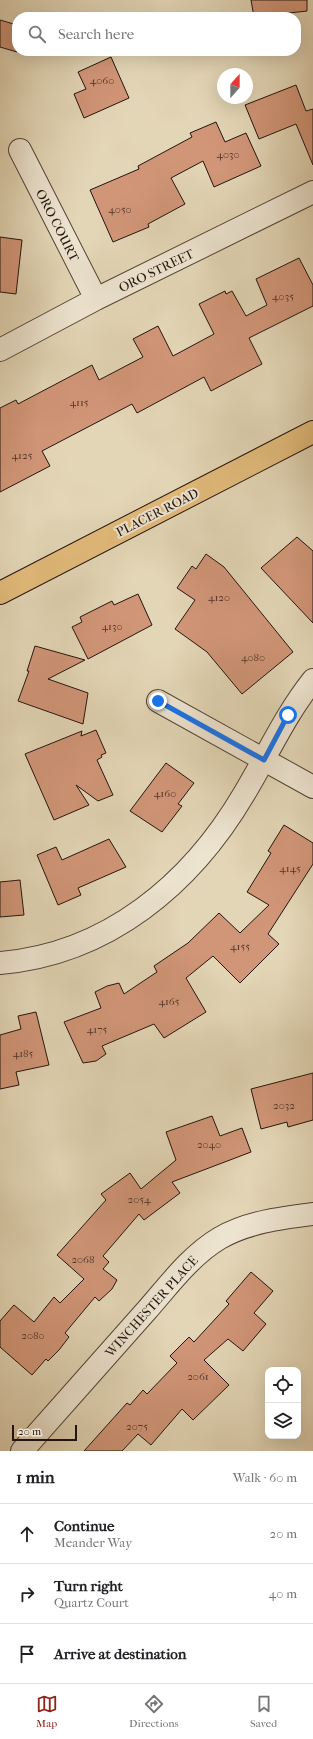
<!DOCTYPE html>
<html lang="en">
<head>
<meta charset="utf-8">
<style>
  :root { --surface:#fff; --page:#f2f2f2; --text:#202124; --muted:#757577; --line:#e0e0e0; --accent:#8f2418 }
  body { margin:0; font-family:"IM FELL French Canon",serif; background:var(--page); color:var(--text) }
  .controls { position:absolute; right:12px; bottom:12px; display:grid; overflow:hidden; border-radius:8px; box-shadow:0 4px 16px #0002 }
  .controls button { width:36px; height:36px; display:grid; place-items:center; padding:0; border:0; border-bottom:1px solid var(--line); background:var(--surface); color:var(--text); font:20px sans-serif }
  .compass { position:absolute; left:217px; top:68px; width:36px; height:36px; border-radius:50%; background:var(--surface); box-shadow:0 4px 16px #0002; rotate:21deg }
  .scale { position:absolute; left:12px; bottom:10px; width:65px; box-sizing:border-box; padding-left:4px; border:2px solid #23140e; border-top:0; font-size:11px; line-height:14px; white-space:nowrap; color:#23140e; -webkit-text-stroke:3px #ede4d0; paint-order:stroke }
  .stop { position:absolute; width:12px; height:12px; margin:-9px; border:3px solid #1a73e8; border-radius:50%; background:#fff }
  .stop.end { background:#1a73e8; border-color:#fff; box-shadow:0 1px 4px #0008 }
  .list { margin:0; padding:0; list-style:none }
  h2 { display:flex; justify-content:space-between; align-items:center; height:52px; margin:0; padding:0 16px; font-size:17px }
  h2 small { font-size:13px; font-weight:400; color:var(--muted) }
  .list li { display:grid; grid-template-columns:26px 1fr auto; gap:12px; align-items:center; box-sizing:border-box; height:60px; padding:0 16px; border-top:1px solid var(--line) }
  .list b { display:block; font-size:15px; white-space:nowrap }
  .list p { margin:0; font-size:13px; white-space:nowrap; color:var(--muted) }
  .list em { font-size:13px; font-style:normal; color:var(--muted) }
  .icon { flex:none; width:22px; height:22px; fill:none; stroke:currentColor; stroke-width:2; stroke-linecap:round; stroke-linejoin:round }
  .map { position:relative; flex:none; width:313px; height:1451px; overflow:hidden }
  .search { position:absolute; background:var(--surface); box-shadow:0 4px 16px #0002; left:12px; right:12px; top:12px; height:44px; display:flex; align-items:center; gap:10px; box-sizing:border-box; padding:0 14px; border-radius:16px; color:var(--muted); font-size:15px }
  .sheet { height:232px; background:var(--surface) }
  nav { display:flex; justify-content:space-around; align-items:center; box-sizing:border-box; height:56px; border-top:1px solid var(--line); background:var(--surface); font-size:11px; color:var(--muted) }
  nav a { display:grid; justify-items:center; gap:2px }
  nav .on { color:var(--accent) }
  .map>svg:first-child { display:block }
</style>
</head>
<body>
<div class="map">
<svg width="313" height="1451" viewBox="0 0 313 1451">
  <rect width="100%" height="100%" fill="#e3d6b6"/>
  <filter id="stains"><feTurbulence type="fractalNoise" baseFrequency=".005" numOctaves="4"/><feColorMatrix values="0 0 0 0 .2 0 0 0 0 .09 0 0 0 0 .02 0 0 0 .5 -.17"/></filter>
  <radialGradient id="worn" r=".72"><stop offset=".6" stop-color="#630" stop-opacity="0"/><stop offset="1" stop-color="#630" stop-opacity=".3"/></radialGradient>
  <path fill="#d19678" stroke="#23140e" d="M 251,0 L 307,0 L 307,11 L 254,17 Z
    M 0,20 L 17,25 L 17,52 L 0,47 Z
    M 111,57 L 129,98 L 84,118 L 74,94 L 86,89 L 78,72 Z
    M 296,85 L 306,111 L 313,109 L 313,165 L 296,124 L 259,139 L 245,105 Z
    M 216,122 L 225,142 L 246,133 L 261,166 L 214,187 L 203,161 L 171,178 L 185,204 L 148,224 L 149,227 L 113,242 L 90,190 L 139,169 L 138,166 L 192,137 L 190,133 Z
    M 0,237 L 22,240 L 16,294 L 0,292 Z
    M 299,258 L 313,285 L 313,306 L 249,338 L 262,364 L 211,391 L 204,377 L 137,413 L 132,404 L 42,451 L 50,466 L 0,492 L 0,408 L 16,400 L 18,404 L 92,365 L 99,380 L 143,357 L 133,339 L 158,326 L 173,356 L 214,334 L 199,304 L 225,291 L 226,294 L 232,291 L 246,316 L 267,305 L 256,279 Z
    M 297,537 L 313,551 L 313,623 L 261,568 Z
    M 206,554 L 224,567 L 293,652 L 242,694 L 207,652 L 175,629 L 195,600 L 177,588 L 192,566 L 196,569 Z
    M 138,594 L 152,625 L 88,659 L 72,627 L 82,622 L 80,617 L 112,601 L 114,605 Z
    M 35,646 L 85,660 L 48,679 L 88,693 L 83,724 L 18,701 L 29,671 L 27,671 Z
    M 96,730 L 106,753 L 101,755 L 102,757 L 97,760 L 113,795 L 98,801 L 76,785 L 89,805 L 54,820 L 25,754 L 82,731 L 81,736 Z
    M 166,763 L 194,783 L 178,804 L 182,806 L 162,832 L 130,811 Z
    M 284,825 L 313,843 L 313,864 L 268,934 L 279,944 L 240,983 L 213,956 L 186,978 L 206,1012 L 164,1038 L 154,1024 L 102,1046 L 106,1054 L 96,1061 L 83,1063 L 64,1022 L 101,1008 L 95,992 L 107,986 L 119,983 L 124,994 L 157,972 L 154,966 L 188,943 L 219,913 L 240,933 L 269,905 L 247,892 L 271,853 L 268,851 Z
    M 109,839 L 126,867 L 78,888 L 81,895 L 58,905 L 37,855 L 56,847 L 62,860 Z
    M 20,880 L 24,915 L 0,917 L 0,882 Z
    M 36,1012 L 49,1065 L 16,1072 L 19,1085 L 0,1089 L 0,1035 L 21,1029 L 18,1016 Z
    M 313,1073 L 313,1120 L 288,1127 L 287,1122 L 261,1129 L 251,1089 Z
    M 212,1116 L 220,1136 L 242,1128 L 251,1152 L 172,1182 L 180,1193 L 144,1220 L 139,1214 L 103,1256 L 109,1262 L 103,1269 L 117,1280 L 112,1289 L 99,1301 L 95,1297 L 65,1333 L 69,1337 L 59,1350 L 48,1361 L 46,1359 L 32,1375 L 0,1347 L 0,1321 L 14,1305 L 34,1322 L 54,1297 L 60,1303 L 84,1279 L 57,1255 L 106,1200 L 101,1194 L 130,1173 L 141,1189 L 176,1160 L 166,1132 Z
    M 251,1272 L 273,1291 L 254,1313 L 266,1324 L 243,1351 L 228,1339 L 204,1360 L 229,1385 L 193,1420 L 182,1409 L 151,1445 L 138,1434 L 122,1451 L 84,1451 L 127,1403 L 130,1405 L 143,1390 L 147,1394 L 177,1363 L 170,1356 L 189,1337 L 194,1342 L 229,1304 L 226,1301 Z"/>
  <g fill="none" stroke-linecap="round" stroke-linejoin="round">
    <defs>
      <path id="minor" d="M 20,150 L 96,299
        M 0,350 L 96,299 L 313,192
        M 158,701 L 313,787
        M 0,963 C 108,954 191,884 244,794 C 267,756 285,715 313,680
        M 22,1451 C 64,1404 105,1357 147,1310 C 169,1285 191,1255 220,1238 C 248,1222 281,1218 313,1214"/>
      <path id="major" d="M 0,593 L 313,432"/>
    </defs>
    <use href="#minor" stroke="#534438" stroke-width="24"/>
    <use href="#major" stroke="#23140e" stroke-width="24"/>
    <use href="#minor" stroke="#ede4d0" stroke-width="22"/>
    <use href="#major" stroke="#e2bb7b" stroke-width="22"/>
  </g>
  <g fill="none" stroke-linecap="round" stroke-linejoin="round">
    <path stroke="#1a73e8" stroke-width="5" d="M 158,701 L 264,760 L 288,715"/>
  </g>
  <g text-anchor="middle" stroke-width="4" stroke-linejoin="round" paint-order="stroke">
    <g font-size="11" fill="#4e3428">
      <text x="102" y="84">4060</text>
      <text x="228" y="158">4030</text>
      <text x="120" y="213">4050</text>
      <text x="283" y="300">4035</text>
      <text x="79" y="406">4115</text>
      <text x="22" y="459">4125</text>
      <text x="219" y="601">4120</text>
      <text x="112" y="630">4130</text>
      <text x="253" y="661">4080</text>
      <text x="165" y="797">4160</text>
      <text x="290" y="872">4145</text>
      <text x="240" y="950">4155</text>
      <text x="169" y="1005">4165</text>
      <text x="97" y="1033">4175</text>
      <text x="23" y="1057">4185</text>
      <text x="284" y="1109">2032</text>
      <text x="209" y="1148">2040</text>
      <text x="139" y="1203">2054</text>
      <text x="83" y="1263">2068</text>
      <text x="33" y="1339">2080</text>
      <text x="198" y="1380">2061</text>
      <text x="137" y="1430">2075</text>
    </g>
    <g font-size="13" fill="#23140e" stroke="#ede4d0">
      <text transform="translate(58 225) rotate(63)" y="5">ORO COURT</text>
      <text transform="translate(156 270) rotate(-26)" y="5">ORO STREET</text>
      <text transform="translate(157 512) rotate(-27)" y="5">PLACER ROAD</text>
      <text transform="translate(151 1306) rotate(-48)" y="5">WINCHESTER PLACE</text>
    </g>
  </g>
  <rect width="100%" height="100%" filter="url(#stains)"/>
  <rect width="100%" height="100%" fill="url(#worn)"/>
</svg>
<div class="controls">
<button><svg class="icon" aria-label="locate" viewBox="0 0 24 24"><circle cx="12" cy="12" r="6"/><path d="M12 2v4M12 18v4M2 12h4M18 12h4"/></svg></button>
<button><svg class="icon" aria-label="layers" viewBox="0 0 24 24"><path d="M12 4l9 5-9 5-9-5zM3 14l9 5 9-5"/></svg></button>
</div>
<svg class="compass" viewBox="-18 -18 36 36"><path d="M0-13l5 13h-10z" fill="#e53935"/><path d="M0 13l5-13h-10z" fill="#757577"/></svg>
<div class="scale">20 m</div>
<div class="stop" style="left:288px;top:715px"></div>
<div class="stop end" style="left:158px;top:701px"></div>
<div class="search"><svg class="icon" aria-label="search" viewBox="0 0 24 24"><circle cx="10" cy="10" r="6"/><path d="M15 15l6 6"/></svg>Search here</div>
</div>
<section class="sheet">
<h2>1 min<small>Walk · 60 m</small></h2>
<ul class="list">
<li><svg class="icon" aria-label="ahead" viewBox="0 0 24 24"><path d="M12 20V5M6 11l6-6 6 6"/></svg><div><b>Continue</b><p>Meander Way</p></div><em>20 m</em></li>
<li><svg class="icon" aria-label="right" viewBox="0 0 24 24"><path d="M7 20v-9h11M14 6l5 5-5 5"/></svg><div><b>Turn right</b><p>Quartz Court</p></div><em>40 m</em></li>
<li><svg class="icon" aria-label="arrive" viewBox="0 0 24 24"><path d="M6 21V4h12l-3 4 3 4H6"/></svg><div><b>Arrive at destination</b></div></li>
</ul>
</section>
<nav>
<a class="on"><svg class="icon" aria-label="map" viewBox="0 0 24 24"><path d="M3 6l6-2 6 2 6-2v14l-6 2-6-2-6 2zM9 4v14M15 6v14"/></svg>Map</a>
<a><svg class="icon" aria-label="directions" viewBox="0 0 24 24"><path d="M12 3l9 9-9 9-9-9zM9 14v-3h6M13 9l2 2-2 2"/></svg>Directions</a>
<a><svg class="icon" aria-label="saved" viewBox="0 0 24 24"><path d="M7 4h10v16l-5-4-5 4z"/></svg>Saved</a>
</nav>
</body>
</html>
